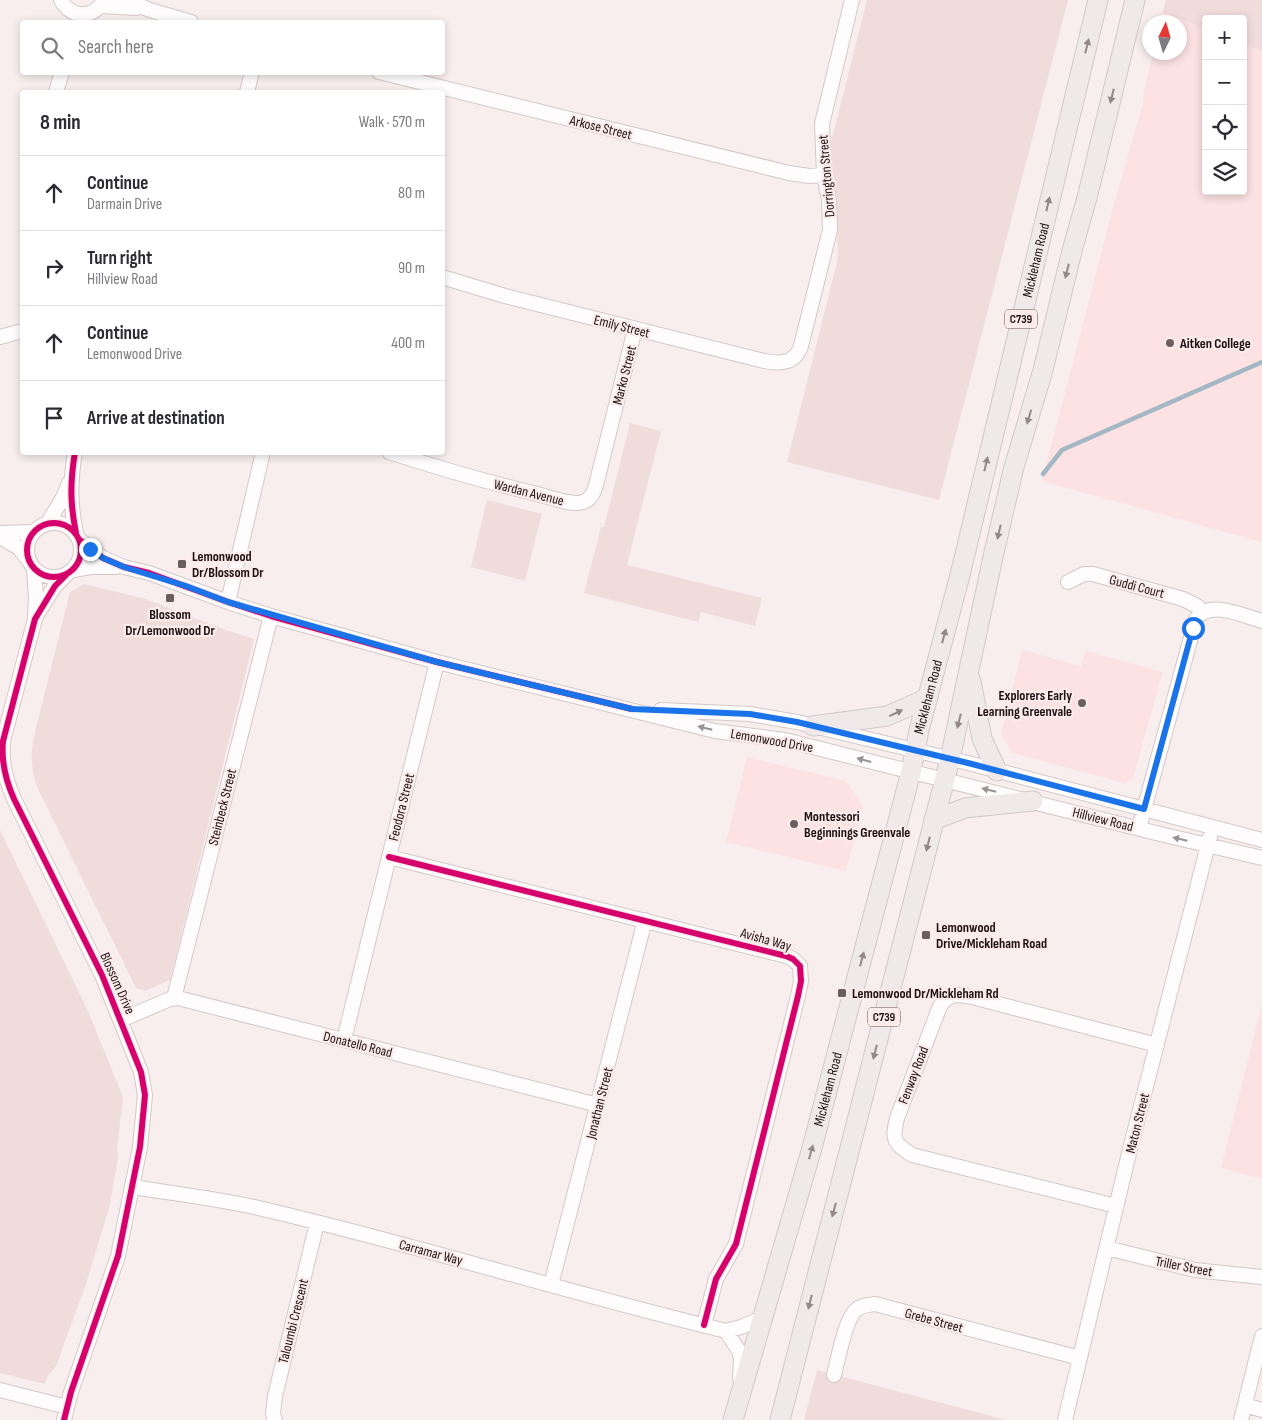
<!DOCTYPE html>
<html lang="en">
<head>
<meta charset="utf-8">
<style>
  :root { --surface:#fff; --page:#f2f2f3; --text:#2b2b33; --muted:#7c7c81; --line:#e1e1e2 }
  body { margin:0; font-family:"Sofia Sans Condensed",sans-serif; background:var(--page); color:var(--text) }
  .controls { position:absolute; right:15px; top:15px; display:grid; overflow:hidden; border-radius:5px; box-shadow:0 2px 8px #0003 }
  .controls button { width:45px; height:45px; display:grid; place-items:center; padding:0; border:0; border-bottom:1px solid var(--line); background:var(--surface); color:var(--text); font:25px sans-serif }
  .compass { position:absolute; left:1142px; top:15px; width:45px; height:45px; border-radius:50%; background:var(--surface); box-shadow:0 2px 8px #0003; rotate:5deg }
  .stop { position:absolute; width:15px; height:15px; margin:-11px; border:4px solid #1a73e8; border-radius:50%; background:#fff }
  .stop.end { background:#1a73e8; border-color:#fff; box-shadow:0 1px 5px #0008 }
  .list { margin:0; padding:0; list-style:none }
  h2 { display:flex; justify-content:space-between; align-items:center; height:65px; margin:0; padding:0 20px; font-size:21px }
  h2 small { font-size:16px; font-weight:400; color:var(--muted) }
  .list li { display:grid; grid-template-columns:32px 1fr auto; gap:15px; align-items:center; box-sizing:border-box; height:75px; padding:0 20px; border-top:1px solid var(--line) }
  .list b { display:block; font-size:19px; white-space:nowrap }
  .list p { margin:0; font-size:16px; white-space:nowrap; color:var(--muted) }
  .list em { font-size:16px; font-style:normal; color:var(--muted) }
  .icon { flex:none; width:28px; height:28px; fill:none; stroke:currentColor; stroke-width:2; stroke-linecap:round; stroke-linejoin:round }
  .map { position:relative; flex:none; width:1262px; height:1420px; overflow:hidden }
  .search { position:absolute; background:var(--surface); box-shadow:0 2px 8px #0003; left:20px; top:20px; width:425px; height:55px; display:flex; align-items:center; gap:12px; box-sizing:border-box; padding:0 18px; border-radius:5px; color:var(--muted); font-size:19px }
  .panel { position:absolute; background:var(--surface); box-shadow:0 2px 8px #0003; left:20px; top:90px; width:425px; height:365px; border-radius:5px }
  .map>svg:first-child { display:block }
</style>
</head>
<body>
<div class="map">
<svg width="1262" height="1420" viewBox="0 0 1262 1420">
  <rect width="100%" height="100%" fill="#f8eeee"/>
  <path fill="#fce2e2" d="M 1163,12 L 1206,29 L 1206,191 L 1243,191 L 1243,43 L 1262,51 L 1262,542 L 1042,481 L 1114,204 L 1143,103 L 1144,90 L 1153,53 L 1180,52 L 1180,22 L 1160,22 Z
    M 1022,650 L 1081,666 L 1086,651 L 1163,672 L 1133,778 L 1125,783 L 1012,753 L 1001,734 Z
    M 747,757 L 846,781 L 863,807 L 846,871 L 726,842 Z
    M 1262,1004 L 1262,1179 L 1221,1168 Z"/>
  <path fill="#f1dcdc" d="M 867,0 L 1068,0 L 939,500 L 787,462 L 837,262 L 838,253 L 836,219 L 828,154 Z
    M 1166,0 L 1262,0 L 1262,51 L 1243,43 L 1243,19 L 1206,19 L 1206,29 L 1163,12 Z
    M 630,423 L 661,431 L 627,565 L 762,598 L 755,626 L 701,612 L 698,622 L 584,593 L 601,527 L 604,527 Z
    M 487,500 L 542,514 L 525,581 L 471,567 Z
    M 84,584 L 146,599 L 220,628 L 254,639 L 170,980 L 145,991 L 136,988 L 38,789 C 31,773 31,758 33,740 L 70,592 Z
    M 0,830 L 88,1011 L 123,1097 L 117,1149 L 118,1159 L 109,1208 L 86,1284 L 56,1366 L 47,1377 L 45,1384 L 0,1373 Z
    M 817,1370 L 1006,1420 L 804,1420 Z"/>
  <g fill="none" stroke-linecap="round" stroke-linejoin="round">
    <path stroke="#a3b7c4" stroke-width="4.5" d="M 1043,474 L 1062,450 L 1262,362"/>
    <defs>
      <path id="minor" d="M 61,0 C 71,19 94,19 104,0
        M 126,0 L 150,10 L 191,22
        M 101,6 L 137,8
        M 379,72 L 789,173 L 809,176 L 824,175
        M 56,92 L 62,72
        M 247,92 L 252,72
        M 442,277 L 505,296 L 764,361 C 780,364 795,364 801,346 L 830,230 L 829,200 L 824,175 L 822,124 L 852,0
        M 0,337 L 22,331
        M 75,452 C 70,483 70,503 76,533
        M 389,452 C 438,468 487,482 537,494 C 549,497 572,506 583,502 C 590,500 594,492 596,485 L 635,329
        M27 550a27 27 0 1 1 54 0a27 27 0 1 1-54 0Z
        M 47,524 L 64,496 L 69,483
        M 0,533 L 33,532
        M 0,537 L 19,548 L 28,560
        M 80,540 L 103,558 L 124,567 L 149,573 L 228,602 L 271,616 L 437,662 L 715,731 L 785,740 L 1156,833 L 1262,858
        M 34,569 L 36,597 L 35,619 L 3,741 C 1,761 6,781 14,799 L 102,975 L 141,1072 L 145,1095 L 140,1147 L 118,1256 L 71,1392 L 64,1420
        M 73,570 L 91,567 L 116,567
        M 1068,582 L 1084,574 L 1093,574 L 1183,599 L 1197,606 L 1203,612
        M 228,602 L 263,452
        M 36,616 L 55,586 L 66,575
        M 661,710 L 750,714 L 797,722 L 972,764 L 1262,840
        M 1139,828 L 1196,619 C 1210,599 1243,616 1262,621
        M 389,857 L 786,956 L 793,959 L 800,966 L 801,981 L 798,996 L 736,1244 L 716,1279 L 704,1325
        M 174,998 L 271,616
        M 121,1020 L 170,999 L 178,998 L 598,1105
        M 344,1040 L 437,662
        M 133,1187 C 177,1194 223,1199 267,1210 C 421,1246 572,1294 726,1331 L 741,1327 L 762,1318
        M 1116,1206 L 912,1155 C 893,1143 892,1139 897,1118 L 940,1006 C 949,993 958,994 972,997 L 1157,1045
        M 1107,1248 L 1195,1270 L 1262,1277
        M 551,1285 L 645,920
        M 726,1331 L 739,1351 L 741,1358 L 740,1378
        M 834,1375 C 838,1360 845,1319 856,1310 C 861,1305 868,1305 875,1304 L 1080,1358
        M 0,1390 L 67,1407
        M 1245,1405 L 1262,1410
        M 275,1420 L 273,1414 L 275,1396 L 317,1223
        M 1065,1420 L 1131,1145 L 1210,837
        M 1241,1420 L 1262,1336"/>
      <g id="major">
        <path d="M 971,681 L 982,739 L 997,771"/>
        <path d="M 813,726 L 887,716 L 928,698"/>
        <path d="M 934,820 L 965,808 L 1033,801"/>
        <path id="s1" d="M 733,1420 L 812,1148 L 911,772 L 919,730 L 960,575 L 1098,0"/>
        <path d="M 780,1420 L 950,759 L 993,557 L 1014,467 L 1043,370 L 1073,247 L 1088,194 L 1135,0"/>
      </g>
    </defs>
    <use href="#minor" stroke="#d4c8c8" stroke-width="16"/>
    <use href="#major" stroke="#d0c9c9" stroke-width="21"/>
    <use href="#minor" stroke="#fefcfc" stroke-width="14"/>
    <use href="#major" stroke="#f0e9e9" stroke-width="19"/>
    <defs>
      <path id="cycleway" d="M 75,452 C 70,483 70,503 76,533
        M27 550a27 27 0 1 1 54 0a27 27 0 1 1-54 0Z
        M 80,540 L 103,558 L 124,567 L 149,573 L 228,602 L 271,616 L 437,662 L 632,709
        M 389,857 L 786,956 L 793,959 L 800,966 L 801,981 L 798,996 L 736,1244 L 716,1279 L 704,1325
        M 64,1420 L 71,1392 L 118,1256 L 140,1147 L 145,1095 L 141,1072 L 102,975 L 14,799 C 6,781 1,761 3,741 L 35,619 L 55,586 L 66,575"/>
    </defs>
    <use href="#cycleway" stroke="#fbebeb" stroke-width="9"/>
    <use href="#cycleway" stroke="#d6006c" stroke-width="6"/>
  </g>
  <defs><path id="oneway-solid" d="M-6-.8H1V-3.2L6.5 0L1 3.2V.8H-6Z" transform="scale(1.25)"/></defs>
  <g fill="#928888">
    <use href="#oneway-solid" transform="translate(1087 46) rotate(-76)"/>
    <use href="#oneway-solid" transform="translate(1112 96) rotate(104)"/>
    <use href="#oneway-solid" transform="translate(1048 204) rotate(-77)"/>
    <use href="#oneway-solid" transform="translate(1067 271) rotate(104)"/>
    <use href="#oneway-solid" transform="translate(1029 417) rotate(107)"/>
    <use href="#oneway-solid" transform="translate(986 464) rotate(-77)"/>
    <use href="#oneway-solid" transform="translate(999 532) rotate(103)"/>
    <use href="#oneway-solid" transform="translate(944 636) rotate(-75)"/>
    <use href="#oneway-solid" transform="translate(896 713) rotate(-25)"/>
    <use href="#oneway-solid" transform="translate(959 721) rotate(104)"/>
    <use href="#oneway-solid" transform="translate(928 844) rotate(104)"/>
    <use href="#oneway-solid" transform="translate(862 959) rotate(-75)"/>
    <use href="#oneway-solid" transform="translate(875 1052) rotate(104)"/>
    <use href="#oneway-solid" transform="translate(811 1152) rotate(-74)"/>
    <use href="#oneway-solid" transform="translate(834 1210) rotate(105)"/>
    <use href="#oneway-solid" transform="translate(810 1302) rotate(104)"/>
  </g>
  <g fill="#999292">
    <use href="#oneway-solid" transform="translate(705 728) rotate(-166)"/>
    <use href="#oneway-solid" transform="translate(864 760) rotate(-165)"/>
    <use href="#oneway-solid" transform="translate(989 790) rotate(-166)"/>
    <use href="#oneway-solid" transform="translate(1180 839) rotate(-167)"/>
  </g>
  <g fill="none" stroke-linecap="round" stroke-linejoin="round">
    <path stroke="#1a73e8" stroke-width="6" d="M 90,549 L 103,558 L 124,567 L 186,586 L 228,602 L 437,662 L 632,709 L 750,714 L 797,722 L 972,764 L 1144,809 L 1193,628"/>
  </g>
  <g fill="#6a5e5e" stroke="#fbebeb" stroke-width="2">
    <circle cx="1170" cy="343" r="5"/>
    <rect x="177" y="559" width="10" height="10" rx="2.5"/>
    <rect x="165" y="593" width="10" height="10" rx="2.5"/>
    <circle cx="1082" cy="703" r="5"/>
    <circle cx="794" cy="824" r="5"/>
    <rect x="921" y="930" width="10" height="10" rx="2.5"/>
    <rect x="837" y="988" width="10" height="10" rx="2.5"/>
  </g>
  <g text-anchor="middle" stroke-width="4.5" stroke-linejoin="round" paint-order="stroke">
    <g fill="#fbebeb" stroke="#605252" stroke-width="1">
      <rect x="1005" y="309.5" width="32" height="19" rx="4"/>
      <rect x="868" y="1007.5" width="32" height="19" rx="4"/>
    </g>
    <g font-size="12" font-weight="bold" fill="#1e1111">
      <text x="1021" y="323">C739</text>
      <text x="884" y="1021">C739</text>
    </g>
    <g font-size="14" fill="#1e1111" stroke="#fbebeb">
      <text transform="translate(601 127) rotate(14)" y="5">Arkose Street</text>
      <text transform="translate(826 176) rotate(-95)" y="5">Dorrington Street</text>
      <text dy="5" stroke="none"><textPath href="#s1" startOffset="1199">Mickleham Road</textPath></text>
      <text transform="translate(622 326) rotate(14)" y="5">Emily Street</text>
      <text transform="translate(624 375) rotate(-76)" y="5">Marko Street</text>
      <text transform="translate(529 492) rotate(14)" y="5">Wardan Avenue</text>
      <text transform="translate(1137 586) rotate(15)" y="5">Guddi Court</text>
      <text dy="5" stroke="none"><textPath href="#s1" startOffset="749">Mickleham Road</textPath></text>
      <text transform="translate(772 740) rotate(10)" y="5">Lemonwood Drive</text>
      <text transform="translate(222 807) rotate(-76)" y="5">Steinbeck Street</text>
      <text transform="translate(401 807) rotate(-76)" y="5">Feodora Street</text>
      <text transform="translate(1103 819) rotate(14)" y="5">Hillview Road</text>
      <text transform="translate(766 939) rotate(16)" y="5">Avisha Way</text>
      <text transform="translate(118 983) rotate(66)" y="5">Blossom Drive</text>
      <text transform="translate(358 1044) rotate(14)" y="5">Donatello Road</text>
      <text transform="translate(913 1075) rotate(-69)" y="5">Fenway Road</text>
      <text dy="5" stroke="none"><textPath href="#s1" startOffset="344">Mickleham Road</textPath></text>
      <text transform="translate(599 1103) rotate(-76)" y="5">Jonathan Street</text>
      <text transform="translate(1137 1123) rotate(-76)" y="5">Maton Street</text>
      <text transform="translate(431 1252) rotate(15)" y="5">Carramar Way</text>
      <text transform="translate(1184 1266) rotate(11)" y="5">Triller Street</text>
      <text transform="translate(934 1320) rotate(15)" y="5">Grebe Street</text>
      <text transform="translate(293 1321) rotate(-76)" y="5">Taloumbi Crescent</text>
    </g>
    <g font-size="14" font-weight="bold" fill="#1e1111" stroke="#fbebeb" text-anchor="start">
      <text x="1180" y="348">Aitken College</text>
      <text x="192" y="561">Lemonwood<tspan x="192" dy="16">Dr/Blossom Dr</tspan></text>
      <text x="170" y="619" text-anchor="middle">Blossom<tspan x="170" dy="16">Dr/Lemonwood Dr</tspan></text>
      <text x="1072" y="700" text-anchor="end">Explorers Early<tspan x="1072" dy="16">Learning Greenvale</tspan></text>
      <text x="804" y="821">Montessori<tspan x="804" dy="16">Beginnings Greenvale</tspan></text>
      <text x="936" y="932">Lemonwood<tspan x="936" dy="16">Drive/Mickleham Road</tspan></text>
      <text x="852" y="998">Lemonwood Dr/Mickleham Rd</text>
    </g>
  </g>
</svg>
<div class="controls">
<button>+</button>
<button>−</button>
<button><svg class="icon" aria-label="locate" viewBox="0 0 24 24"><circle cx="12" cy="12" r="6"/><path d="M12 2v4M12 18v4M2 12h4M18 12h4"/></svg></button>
<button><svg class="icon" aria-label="layers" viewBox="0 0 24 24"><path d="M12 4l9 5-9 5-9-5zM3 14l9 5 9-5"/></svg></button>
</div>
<svg class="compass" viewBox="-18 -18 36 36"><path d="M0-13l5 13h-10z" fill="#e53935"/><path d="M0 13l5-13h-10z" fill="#7c7c81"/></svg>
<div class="stop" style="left:1193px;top:628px"></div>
<div class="stop end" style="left:90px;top:549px"></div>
<div class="search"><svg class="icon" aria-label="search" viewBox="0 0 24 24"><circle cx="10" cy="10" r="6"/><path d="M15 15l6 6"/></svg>Search here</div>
<section class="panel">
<h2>8 min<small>Walk · 570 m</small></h2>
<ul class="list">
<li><svg class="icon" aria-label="ahead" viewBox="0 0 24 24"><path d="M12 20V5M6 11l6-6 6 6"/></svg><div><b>Continue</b><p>Darmain Drive</p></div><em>80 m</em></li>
<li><svg class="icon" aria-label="right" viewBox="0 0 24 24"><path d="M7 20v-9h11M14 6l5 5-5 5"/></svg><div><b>Turn right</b><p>Hillview Road</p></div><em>90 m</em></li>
<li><svg class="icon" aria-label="ahead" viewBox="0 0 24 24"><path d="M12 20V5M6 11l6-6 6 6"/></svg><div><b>Continue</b><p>Lemonwood Drive</p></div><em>400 m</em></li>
<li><svg class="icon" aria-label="arrive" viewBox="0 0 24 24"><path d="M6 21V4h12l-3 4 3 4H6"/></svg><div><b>Arrive at destination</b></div></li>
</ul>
</section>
</div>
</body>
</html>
